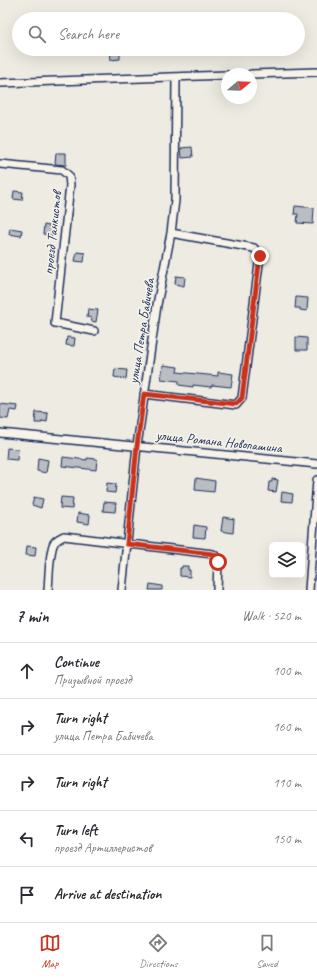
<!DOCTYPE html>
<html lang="en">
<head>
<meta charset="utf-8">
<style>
  :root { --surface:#fff; --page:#f7f7f7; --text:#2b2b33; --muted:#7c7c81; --line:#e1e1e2; --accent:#c8321e }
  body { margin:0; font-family:Caveat,sans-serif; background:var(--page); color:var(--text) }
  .controls { position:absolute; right:12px; bottom:12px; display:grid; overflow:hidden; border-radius:6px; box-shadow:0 4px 16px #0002 }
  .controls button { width:36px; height:36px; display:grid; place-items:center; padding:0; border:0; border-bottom:1px solid var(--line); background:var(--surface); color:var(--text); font:20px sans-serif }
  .compass { position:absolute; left:221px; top:68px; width:36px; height:36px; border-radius:50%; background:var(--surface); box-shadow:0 4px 16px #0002; rotate:71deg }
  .stop { position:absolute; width:12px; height:12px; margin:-9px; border:3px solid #c8321e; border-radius:50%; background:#fff }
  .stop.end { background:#c8321e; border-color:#fff; box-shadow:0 1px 4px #0008 }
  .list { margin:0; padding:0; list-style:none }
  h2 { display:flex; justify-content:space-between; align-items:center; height:52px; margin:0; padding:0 16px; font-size:17px }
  h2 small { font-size:13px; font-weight:400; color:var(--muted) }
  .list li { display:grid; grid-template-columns:26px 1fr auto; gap:12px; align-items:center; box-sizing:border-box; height:56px; padding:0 16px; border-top:1px solid var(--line) }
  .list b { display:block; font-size:15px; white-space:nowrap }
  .list p { margin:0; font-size:13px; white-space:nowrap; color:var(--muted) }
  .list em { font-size:13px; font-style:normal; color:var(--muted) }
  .icon { flex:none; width:22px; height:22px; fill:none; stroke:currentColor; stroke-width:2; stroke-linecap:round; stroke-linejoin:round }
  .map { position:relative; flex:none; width:317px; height:590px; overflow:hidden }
  .search { position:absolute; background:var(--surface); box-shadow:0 4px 16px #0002; left:12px; right:12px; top:12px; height:44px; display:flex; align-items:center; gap:10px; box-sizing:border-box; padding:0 14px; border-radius:22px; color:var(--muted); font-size:15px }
  .sheet { height:332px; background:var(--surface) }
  nav { display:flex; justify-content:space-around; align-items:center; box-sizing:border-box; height:56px; border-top:1px solid var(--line); background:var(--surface); font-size:11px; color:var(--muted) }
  nav a { display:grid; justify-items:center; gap:2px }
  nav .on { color:var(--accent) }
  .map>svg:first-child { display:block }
</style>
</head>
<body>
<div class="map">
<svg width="317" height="590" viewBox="0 0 317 590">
  <rect width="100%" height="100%" fill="#eeebe2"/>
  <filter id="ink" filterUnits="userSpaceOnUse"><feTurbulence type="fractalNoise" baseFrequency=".025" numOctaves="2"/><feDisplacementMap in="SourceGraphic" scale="8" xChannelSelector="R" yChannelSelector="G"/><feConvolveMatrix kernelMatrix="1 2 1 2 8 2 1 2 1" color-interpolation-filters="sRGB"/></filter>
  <g filter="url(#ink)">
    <path fill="#babdc2" stroke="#1b2f5e" d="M 110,49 L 120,49 L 120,59 L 111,60 Z
      M 192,147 L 193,157 L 182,158 L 181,148 Z
      M 56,153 L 66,153 L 66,165 L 55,164 Z
      M 14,191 L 23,192 L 22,200 L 13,199 Z
      M 295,206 L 314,208 L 313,224 L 297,223 L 298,214 L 294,214 Z
      M 44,225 L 55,227 L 54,236 L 43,234 Z
      M 10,228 L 22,230 L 21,236 L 9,234 Z
      M 77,252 L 85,253 L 84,262 L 75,261 Z
      M 176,276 L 185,277 L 184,286 L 175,284 Z
      M 296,297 L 308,298 L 307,311 L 300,310 L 300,308 L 295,308 Z
      M 88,309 L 98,310 L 96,322 L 91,321 L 92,318 L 87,317 Z
      M 67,337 L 75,338 L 74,346 L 66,345 Z
      M 296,337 L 307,338 L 307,350 L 296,350 Z
      M 163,365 L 178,367 L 177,372 L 218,376 L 218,372 L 233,374 L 231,387 L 212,385 L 211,387 L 193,385 L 193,387 L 179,385 L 179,381 L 161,379 Z
      M 115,369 L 127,370 L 126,379 L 114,377 Z
      M 0,404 L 18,406 L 17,411 L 10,410 L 8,419 L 0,418 Z
      M 36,412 L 48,413 L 47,422 L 42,421 L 42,423 L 35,423 Z
      M 7,448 L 18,449 L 17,460 L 6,459 Z
      M 63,457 L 87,460 L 87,458 L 97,459 L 96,470 L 62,466 Z
      M 38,458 L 48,460 L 46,473 L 37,471 Z
      M 196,478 L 215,481 L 214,492 L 195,490 Z
      M 272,479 L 278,480 L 276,492 L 268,491 L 269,482 L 272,482 Z
      M 107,483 L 116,484 L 115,493 L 106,492 Z
      M 282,492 L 293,494 L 292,502 L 281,501 Z
      M 34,497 L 43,499 L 41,508 L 32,505 Z
      M 61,497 L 73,498 L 72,509 L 60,508 Z
      M 104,502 L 116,503 L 115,512 L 103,511 Z
      M 78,513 L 90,515 L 89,524 L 77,522 Z
      M 223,517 L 234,519 L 233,533 L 221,531 Z
      M 194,525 L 206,527 L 205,538 L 193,537 Z
      M 27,546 L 36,547 L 35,556 L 26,555 Z
      M 182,566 L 188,566 L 188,570 L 190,570 L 190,577 L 180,576 L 180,568 L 182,568 Z
      M 150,584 L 162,586 L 162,590 L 149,590 Z"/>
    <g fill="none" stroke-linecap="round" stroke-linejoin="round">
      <defs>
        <path id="street" d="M 251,74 L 317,72
          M 0,83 L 227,75
          M 0,164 L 62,170 L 69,176 L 70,185 L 55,323 L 94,331
          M 144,394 L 236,405 L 242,398 L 260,256 L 254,248 L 171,233
          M 0,433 L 317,464
          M 48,590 C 49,579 49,552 54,543 C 57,539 60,538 64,536 L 213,554 L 217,557 L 218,562 L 217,590
          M 122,590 L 137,446 L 157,305 L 171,233 L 175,200 L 176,77
          M 309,590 L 317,480"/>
      </defs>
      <use href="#street" stroke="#1b2f5e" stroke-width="10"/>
      <use href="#street" stroke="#f7f3e8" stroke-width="7"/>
    </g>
  </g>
  <g fill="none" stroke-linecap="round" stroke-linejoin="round" filter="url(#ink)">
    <path stroke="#c8321e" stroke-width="5" d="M 218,562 L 217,557 L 213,554 L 127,544 L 137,446 L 144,394 L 236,404 L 242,398 L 260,256"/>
  </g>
  <g text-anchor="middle" stroke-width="3" stroke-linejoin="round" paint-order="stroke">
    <g font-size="14" fill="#1b2f5e" stroke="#f7f3e8">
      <text transform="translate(52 233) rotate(-84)" y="5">проезд Танкистов</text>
      <text transform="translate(141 331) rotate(-81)" y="5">улица Петра Бабичева</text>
      <text transform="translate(219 441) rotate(6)" y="5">улица Романа Новопашина</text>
    </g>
  </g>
</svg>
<div class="controls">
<button><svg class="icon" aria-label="layers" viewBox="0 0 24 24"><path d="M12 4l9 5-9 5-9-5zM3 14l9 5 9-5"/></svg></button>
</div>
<svg class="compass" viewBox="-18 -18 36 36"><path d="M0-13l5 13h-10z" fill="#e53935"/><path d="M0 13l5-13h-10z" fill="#7c7c81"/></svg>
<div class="stop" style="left:218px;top:562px"></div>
<div class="stop end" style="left:260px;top:256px"></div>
<div class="search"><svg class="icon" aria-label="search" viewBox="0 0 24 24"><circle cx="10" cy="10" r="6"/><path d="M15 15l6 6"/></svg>Search here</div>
</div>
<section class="sheet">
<h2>7 min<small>Walk · 520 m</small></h2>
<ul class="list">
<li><svg class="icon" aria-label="ahead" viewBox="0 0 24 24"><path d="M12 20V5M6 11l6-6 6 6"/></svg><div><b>Continue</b><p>Призывной проезд</p></div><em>100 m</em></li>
<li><svg class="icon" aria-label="right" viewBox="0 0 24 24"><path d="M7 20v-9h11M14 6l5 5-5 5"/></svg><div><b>Turn right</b><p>улица Петра Бабичева</p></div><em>160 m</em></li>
<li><svg class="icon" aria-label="right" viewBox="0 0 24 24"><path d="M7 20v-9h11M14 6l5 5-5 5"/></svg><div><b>Turn right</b></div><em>110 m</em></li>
<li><svg class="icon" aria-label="left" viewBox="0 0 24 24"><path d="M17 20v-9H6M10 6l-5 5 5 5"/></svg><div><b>Turn left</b><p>проезд Артиллеристов</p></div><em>150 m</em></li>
<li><svg class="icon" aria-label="arrive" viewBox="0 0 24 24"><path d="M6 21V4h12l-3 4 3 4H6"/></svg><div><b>Arrive at destination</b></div></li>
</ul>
</section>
<nav>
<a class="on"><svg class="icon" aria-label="map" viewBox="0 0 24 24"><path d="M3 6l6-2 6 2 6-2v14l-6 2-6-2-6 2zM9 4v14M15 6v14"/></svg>Map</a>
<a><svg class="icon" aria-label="directions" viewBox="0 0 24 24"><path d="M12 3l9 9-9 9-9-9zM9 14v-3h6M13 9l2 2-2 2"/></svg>Directions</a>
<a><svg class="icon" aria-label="saved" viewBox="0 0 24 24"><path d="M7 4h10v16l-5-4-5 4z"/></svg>Saved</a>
</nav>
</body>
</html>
